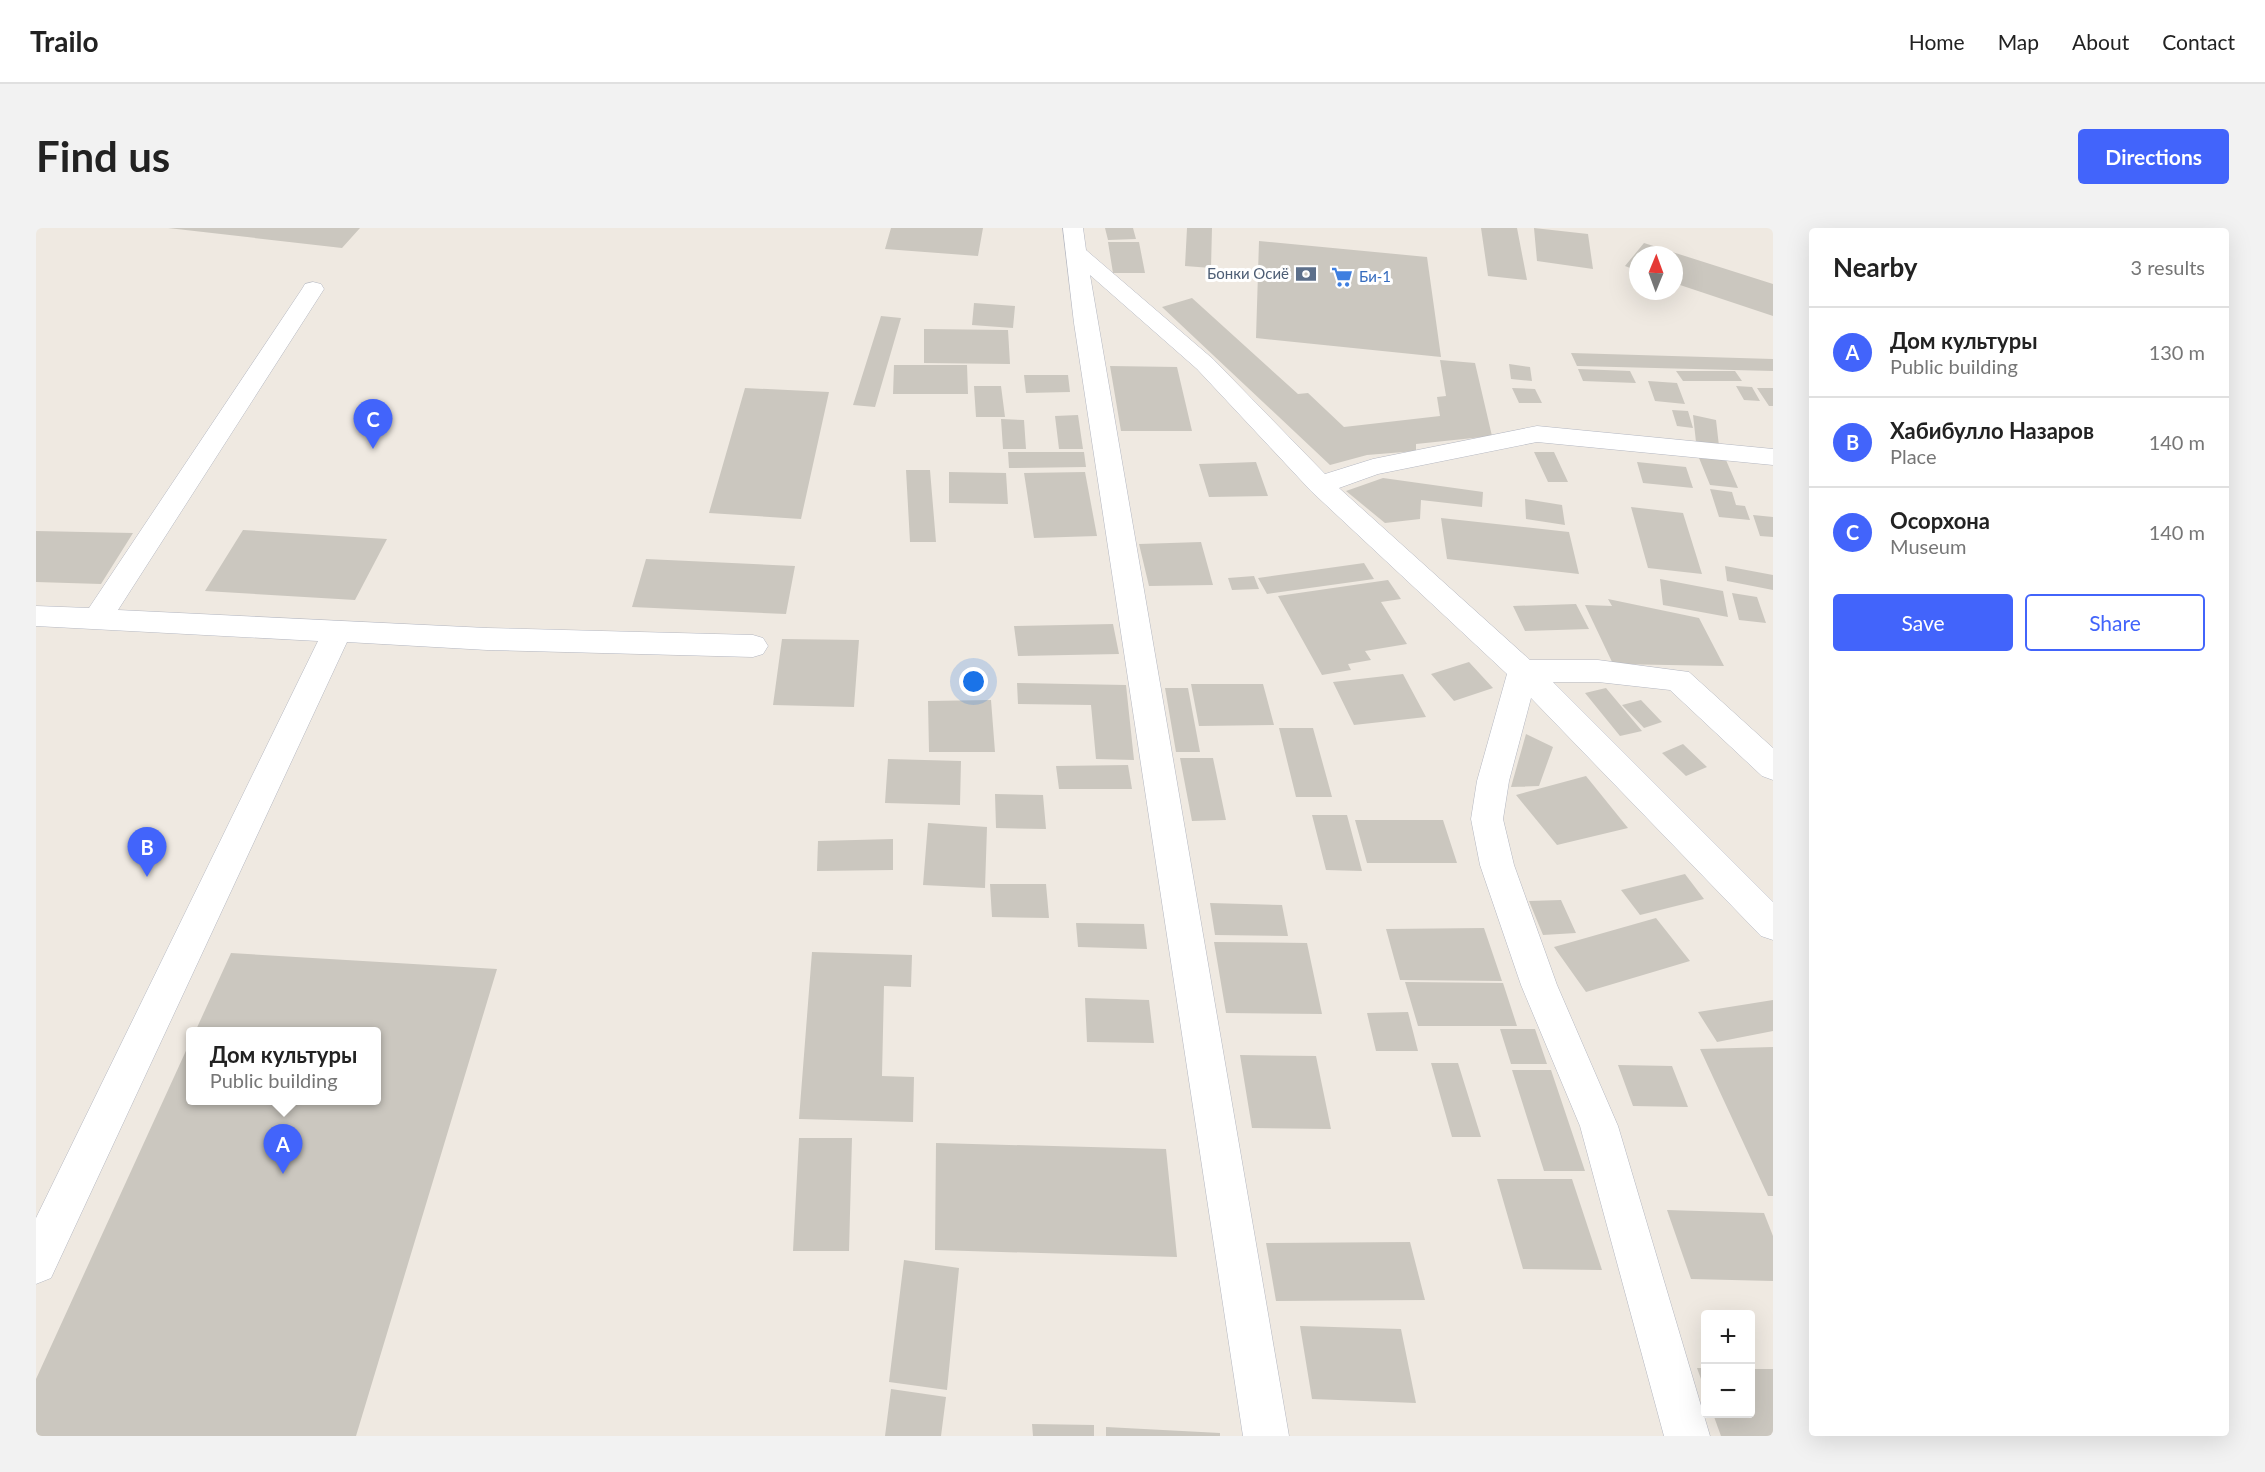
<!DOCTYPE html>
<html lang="en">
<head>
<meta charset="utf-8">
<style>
  :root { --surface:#fff; --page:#f2f2f2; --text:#222; --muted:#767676; --line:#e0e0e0; --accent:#4264fb }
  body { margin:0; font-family:Lato,sans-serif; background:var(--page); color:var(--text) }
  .controls { position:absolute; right:18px; bottom:18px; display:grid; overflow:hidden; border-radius:6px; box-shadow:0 6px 24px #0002 }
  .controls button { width:54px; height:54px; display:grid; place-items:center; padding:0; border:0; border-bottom:2px solid var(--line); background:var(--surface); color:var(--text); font:30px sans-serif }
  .compass { position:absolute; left:1593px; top:18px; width:54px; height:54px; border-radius:50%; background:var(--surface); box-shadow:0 6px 24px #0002; rotate:1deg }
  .you { position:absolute; left:938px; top:454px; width:21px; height:21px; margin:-15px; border:4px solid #fff; border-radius:50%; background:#1a73e8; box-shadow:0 0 0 9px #1a73e833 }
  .badge { display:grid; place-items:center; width:39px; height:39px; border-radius:50%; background:var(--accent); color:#fff; font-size:20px; font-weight:700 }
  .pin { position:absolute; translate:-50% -50px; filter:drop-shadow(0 2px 3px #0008) }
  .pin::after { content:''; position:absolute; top:32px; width:21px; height:18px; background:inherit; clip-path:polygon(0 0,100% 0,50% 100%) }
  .popup { position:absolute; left:150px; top:799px; width:195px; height:78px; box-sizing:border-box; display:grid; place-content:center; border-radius:6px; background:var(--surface); filter:drop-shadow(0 2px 4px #0005); font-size:20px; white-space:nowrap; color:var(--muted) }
  .popup b { font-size:22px; color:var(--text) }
  .popup::after { content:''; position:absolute; left:50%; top:100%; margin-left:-12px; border:12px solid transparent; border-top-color:var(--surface) }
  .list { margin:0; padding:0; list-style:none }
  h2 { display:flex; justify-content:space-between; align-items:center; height:78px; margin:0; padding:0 24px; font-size:26px }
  h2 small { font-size:20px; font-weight:400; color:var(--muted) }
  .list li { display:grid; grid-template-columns:39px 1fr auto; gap:18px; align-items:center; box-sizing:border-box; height:90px; padding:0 24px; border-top:2px solid var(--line) }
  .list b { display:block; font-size:22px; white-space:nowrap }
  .list p { margin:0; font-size:20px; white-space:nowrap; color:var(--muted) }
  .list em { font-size:20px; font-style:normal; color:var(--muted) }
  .actions { display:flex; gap:12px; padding:18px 24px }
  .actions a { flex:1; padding:14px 0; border:2px solid var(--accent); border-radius:6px; text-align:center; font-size:21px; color:var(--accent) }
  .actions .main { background:var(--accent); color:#fff }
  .map { position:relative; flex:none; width:1737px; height:1208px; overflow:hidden; border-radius:6px }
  header { display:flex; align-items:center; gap:36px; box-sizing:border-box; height:84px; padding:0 30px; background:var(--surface); border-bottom:2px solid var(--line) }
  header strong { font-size:28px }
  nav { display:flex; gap:33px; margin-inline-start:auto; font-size:21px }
  .intro { display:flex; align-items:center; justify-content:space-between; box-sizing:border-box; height:144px; padding:0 36px }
  h1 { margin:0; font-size:42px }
  .button { padding:15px 27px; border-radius:6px; background:var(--accent); color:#fff; font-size:21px; font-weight:700 }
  main { display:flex; gap:36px; padding:0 36px }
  aside { flex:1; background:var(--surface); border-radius:6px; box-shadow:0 6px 24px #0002 }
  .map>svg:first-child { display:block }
</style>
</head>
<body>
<header>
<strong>Trailo</strong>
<nav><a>Home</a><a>Map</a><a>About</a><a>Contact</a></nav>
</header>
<div class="intro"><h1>Find us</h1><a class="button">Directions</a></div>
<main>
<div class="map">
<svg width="1737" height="1208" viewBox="0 0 1737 1208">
  <rect width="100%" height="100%" fill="#efe9e1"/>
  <path fill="#cbc7bf" d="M 132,0 L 324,0 L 306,20 Z
    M 855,0 L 947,0 L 942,28 L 849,21 Z
    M 1069,0 L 1097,0 L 1100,11 L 1072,12 Z
    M 1151,0 L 1176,0 L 1175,40 L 1149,38 Z
    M 1445,0 L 1481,0 L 1491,52 L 1452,48 Z
    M 1498,0 L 1552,6 L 1557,41 L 1501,33 Z
    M 1223,13 L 1391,29 L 1405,129 L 1220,110 Z
    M 1072,14 L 1103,14 L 1109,45 L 1077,45 Z
    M 1608,15 L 1737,56 L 1737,88 L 1638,55 L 1638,27 L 1602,27 L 1602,43 L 1589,38 Z
    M 1156,70 L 1262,166 L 1272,165 L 1308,199 L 1404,188 L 1401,169 L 1410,168 L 1404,132 L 1439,135 L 1456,208 L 1380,216 L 1380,223 L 1331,227 L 1294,237 L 1126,79 Z
    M 938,75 L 979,78 L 977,100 L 936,97 Z
    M 845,88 L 865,90 L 839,179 L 817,177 Z
    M 888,101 L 972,102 L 974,136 L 888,135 Z
    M 1535,125 L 1737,131 L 1737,143 L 1541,138 Z
    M 1473,136 L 1494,139 L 1496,153 L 1475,151 Z
    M 858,137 L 931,137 L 932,166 L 857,166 Z
    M 1074,138 L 1141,139 L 1156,203 L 1085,203 Z
    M 1542,141 L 1594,143 L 1600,155 L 1547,153 Z
    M 1640,143 L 1699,143 L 1706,153 L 1647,153 Z
    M 988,147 L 1032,147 L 1034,164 L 990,165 Z
    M 1612,153 L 1641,155 L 1649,176 L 1619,173 Z
    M 938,158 L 965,158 L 969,189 L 940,189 Z
    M 1700,158 L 1716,159 L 1724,173 L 1708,172 Z
    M 709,160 L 793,164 L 765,291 L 673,285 Z
    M 1476,160 L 1499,161 L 1506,175 L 1483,175 Z
    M 1721,160 L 1737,160 L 1737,178 L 1733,178 Z
    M 1636,182 L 1652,183 L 1657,200 L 1641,198 Z
    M 1042,187 L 1047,221 L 1023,221 L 1019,188 Z
    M 1657,187 L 1680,192 L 1683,218 L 1660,214 Z
    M 965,191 L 988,192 L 990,221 L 967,221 Z
    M 972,224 L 1048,224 L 1050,239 L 973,240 Z
    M 1498,224 L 1518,224 L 1532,254 L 1512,254 Z
    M 1663,230 L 1690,232 L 1702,260 L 1674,257 Z
    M 1220,234 L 1232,268 L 1173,269 L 1163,236 Z
    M 1601,234 L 1650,239 L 1657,260 L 1607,255 Z
    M 870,242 L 894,242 L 900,314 L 874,314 Z
    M 913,244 L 970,245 L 972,276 L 913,275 Z
    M 1049,244 L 1061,308 L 998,310 L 988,245 Z
    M 1347,250 L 1447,264 L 1446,279 L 1385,272 L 1384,291 L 1349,295 L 1310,263 Z
    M 1674,261 L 1696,264 L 1700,277 L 1709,278 L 1714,292 L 1683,289 Z
    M 1489,271 L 1526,277 L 1529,297 L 1490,291 Z
    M 1595,279 L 1647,285 L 1666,346 L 1612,340 Z
    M 1717,287 L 1737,289 L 1737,309 L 1724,308 Z
    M 1405,290 L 1533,304 L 1543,346 L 1411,331 Z
    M 207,302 L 351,311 L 319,372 L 169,363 Z
    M 0,303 L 97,305 L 65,356 L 0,354 Z
    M 1165,314 L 1177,357 L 1113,358 L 1103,316 Z
    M 610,331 L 759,338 L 750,386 L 596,379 Z
    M 1328,335 L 1338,351 L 1231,366 L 1222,350 Z
    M 1689,338 L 1737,347 L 1737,362 L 1691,353 Z
    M 1218,348 L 1223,361 L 1196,362 L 1192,350 Z
    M 1624,351 L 1687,363 L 1692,389 L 1627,377 Z
    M 1352,352 L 1365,371 L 1345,374 L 1371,416 L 1329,423 L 1335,432 L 1312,436 L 1315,442 L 1286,447 L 1242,368 Z
    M 1696,365 L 1721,369 L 1730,395 L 1703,392 Z
    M 1572,371 L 1663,390 L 1688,438 L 1577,436 L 1549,377 L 1576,378 Z
    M 1540,376 L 1553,401 L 1489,403 L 1477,378 Z
    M 1077,396 L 1083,426 L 982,428 L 978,398 Z
    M 746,411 L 823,412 L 818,479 L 737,477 Z
    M 1433,434 L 1457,460 L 1418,473 L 1395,446 Z
    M 1367,446 L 1390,489 L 1318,497 L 1297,454 Z
    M 981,455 L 1090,457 L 1098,532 L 1060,531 L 1055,477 L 982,476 Z
    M 1155,456 L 1227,456 L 1238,497 L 1163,498 Z
    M 1129,460 L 1152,460 L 1164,524 L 1140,524 Z
    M 1570,460 L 1606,503 L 1584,508 L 1549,465 Z
    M 955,472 L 959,524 L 893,524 L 892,473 Z
    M 1605,472 L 1626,494 L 1608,500 L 1586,477 Z
    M 1243,500 L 1277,500 L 1296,569 L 1260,569 Z
    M 1490,506 L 1517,519 L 1503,558 L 1475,559 Z
    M 1647,516 L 1671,539 L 1650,548 L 1626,525 Z
    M 1144,530 L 1177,530 L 1190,592 L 1156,593 Z
    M 852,531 L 925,533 L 924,577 L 849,575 Z
    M 1092,537 L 1096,561 L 1023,561 L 1020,538 Z
    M 1550,548 L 1592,600 L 1521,617 L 1480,567 Z
    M 959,566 L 1007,567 L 1010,601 L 960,600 Z
    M 1276,587 L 1311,587 L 1326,643 L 1290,642 Z
    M 1319,592 L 1407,592 L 1421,635 L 1331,635 Z
    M 892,595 L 951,599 L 949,660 L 887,657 Z
    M 857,611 L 857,642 L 781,643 L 782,613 Z
    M 1649,646 L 1668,671 L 1604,687 L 1585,662 Z
    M 954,656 L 1010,656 L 1013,690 L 956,689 Z
    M 1525,672 L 1540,705 L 1507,707 L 1493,673 Z
    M 1174,675 L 1246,677 L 1252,708 L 1179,707 Z
    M 1620,690 L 1654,733 L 1550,764 L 1518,719 Z
    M 1040,695 L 1108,696 L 1111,721 L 1042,719 Z
    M 1448,700 L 1466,753 L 1364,752 L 1350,701 Z
    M 1178,714 L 1271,715 L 1286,786 L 1190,785 Z
    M 776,724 L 876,727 L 875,759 L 848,758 L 846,848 L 878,849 L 877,894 L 763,891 Z
    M 195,725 L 461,741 L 320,1208 L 0,1208 L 0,1151 L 154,814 L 154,872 L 340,872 L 340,804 L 159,804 Z
    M 1369,754 L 1467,755 L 1481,798 L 1382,798 Z
    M 1049,770 L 1113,772 L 1118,815 L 1051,814 Z
    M 1737,772 L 1737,803 L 1681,814 L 1662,784 Z
    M 1372,784 L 1382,823 L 1340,823 L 1331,785 Z
    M 1464,801 L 1499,801 L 1511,836 L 1475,836 Z
    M 1737,819 L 1737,968 L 1732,968 L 1664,821 Z
    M 1204,827 L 1280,828 L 1295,901 L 1216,900 Z
    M 1395,835 L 1422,835 L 1445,909 L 1416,909 Z
    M 1582,837 L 1636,838 L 1652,879 L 1597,878 Z
    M 1476,842 L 1515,842 L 1549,943 L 1508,943 Z
    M 763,910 L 816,910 L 813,1023 L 757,1023 Z
    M 900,915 L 1130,921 L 1141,1029 L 899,1022 Z
    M 1461,951 L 1536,951 L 1566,1042 L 1487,1041 Z
    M 1631,982 L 1728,985 L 1737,1008 L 1737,1053 L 1655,1051 Z
    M 1374,1014 L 1389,1072 L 1240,1073 L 1230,1015 Z
    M 868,1032 L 923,1040 L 911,1162 L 853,1154 Z
    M 1264,1098 L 1365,1101 L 1380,1175 L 1276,1171 Z
    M 1661,1140 L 1670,1140 L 1670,1162 L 1669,1162 Z
    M 1714,1141 L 1737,1141 L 1737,1208 L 1685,1208 L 1677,1186 L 1714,1186 Z
    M 855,1161 L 910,1169 L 905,1208 L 849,1208 Z
    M 996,1196 L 1058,1197 L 1058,1208 L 997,1208 Z
    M 1070,1199 L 1184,1205 L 1184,1208 L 1070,1208 Z"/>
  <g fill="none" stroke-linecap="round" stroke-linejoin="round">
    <defs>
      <path id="minor" d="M 1027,0 L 1047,0 L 1050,22 L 1177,131 L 1289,246 L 1337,231 L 1501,198 L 1737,221 L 1737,237 L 1501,214 L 1342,246 L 1303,260 L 1494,432 L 1562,432 L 1653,444 L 1737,520 L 1737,552 L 1726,548 L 1634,462 L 1562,454 L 1517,454 L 1737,674 L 1737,712 L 1725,708 L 1495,470 L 1473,553 L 1467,591 L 1478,637 L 1521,757 L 1582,898 L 1674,1208 L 1628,1208 L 1544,898 L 1485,757 L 1444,637 L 1435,591 L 1441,553 L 1471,446 L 1275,263 L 1161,141 L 1054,47 L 1253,1208 L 1207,1208 L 1038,95 Z
        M 277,54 L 285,56 L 288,61 L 82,382 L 451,400 L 717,407 L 727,410 L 732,418 L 727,426 L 717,429 L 451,422 L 311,414 L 15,1050 L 0,1056 L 0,990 L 282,413 L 0,398 L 0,378 L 53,380 L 266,61 L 269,56 Z"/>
    </defs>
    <use href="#minor" stroke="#b4b7c1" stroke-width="1"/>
    <use href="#minor" fill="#fff" fill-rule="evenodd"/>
  </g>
  <defs>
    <symbol id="bank-bare" viewBox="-9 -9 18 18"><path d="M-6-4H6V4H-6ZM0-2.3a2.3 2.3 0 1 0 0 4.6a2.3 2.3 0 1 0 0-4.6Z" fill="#5c6f8a" stroke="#fff" stroke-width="2.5" paint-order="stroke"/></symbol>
    <symbol id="supermarket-bare" viewBox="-9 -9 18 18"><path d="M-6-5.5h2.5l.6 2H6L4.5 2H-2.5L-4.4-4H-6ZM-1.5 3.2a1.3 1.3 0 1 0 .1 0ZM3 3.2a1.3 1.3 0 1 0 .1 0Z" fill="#3f7fe0" stroke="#fff" stroke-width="2.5" paint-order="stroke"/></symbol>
  </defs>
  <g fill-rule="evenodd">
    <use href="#bank-bare" x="1255" y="31" width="30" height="30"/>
    <use href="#supermarket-bare" x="1291" y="34" width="30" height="30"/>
  </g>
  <g text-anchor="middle" stroke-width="6" stroke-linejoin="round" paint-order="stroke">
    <g font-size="15" fill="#4e5e75" stroke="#fff" text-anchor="end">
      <text x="1253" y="51">Бонки Осиё</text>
    </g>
    <g font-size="15" fill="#366cbe" stroke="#fff" text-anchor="start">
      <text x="1323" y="54">Би-1</text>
    </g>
  </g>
</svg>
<div class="controls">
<button>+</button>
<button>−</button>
</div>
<svg class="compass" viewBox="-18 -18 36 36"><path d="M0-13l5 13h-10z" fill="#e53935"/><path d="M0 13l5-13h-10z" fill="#767676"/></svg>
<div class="you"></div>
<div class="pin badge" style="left:247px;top:946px">A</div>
<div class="popup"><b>Дом культуры</b>Public building</div>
<div class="pin badge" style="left:111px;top:649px">B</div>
<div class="pin badge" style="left:337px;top:221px">C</div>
</div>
<aside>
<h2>Nearby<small>3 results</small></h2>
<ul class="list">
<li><span class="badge">A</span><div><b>Дом культуры</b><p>Public building</p></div><em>130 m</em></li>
<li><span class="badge">B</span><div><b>Хабибулло Назаров</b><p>Place</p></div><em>140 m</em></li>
<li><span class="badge">C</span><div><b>Осорхона</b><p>Museum</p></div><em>140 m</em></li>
</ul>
<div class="actions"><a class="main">Save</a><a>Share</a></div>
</aside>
</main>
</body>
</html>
